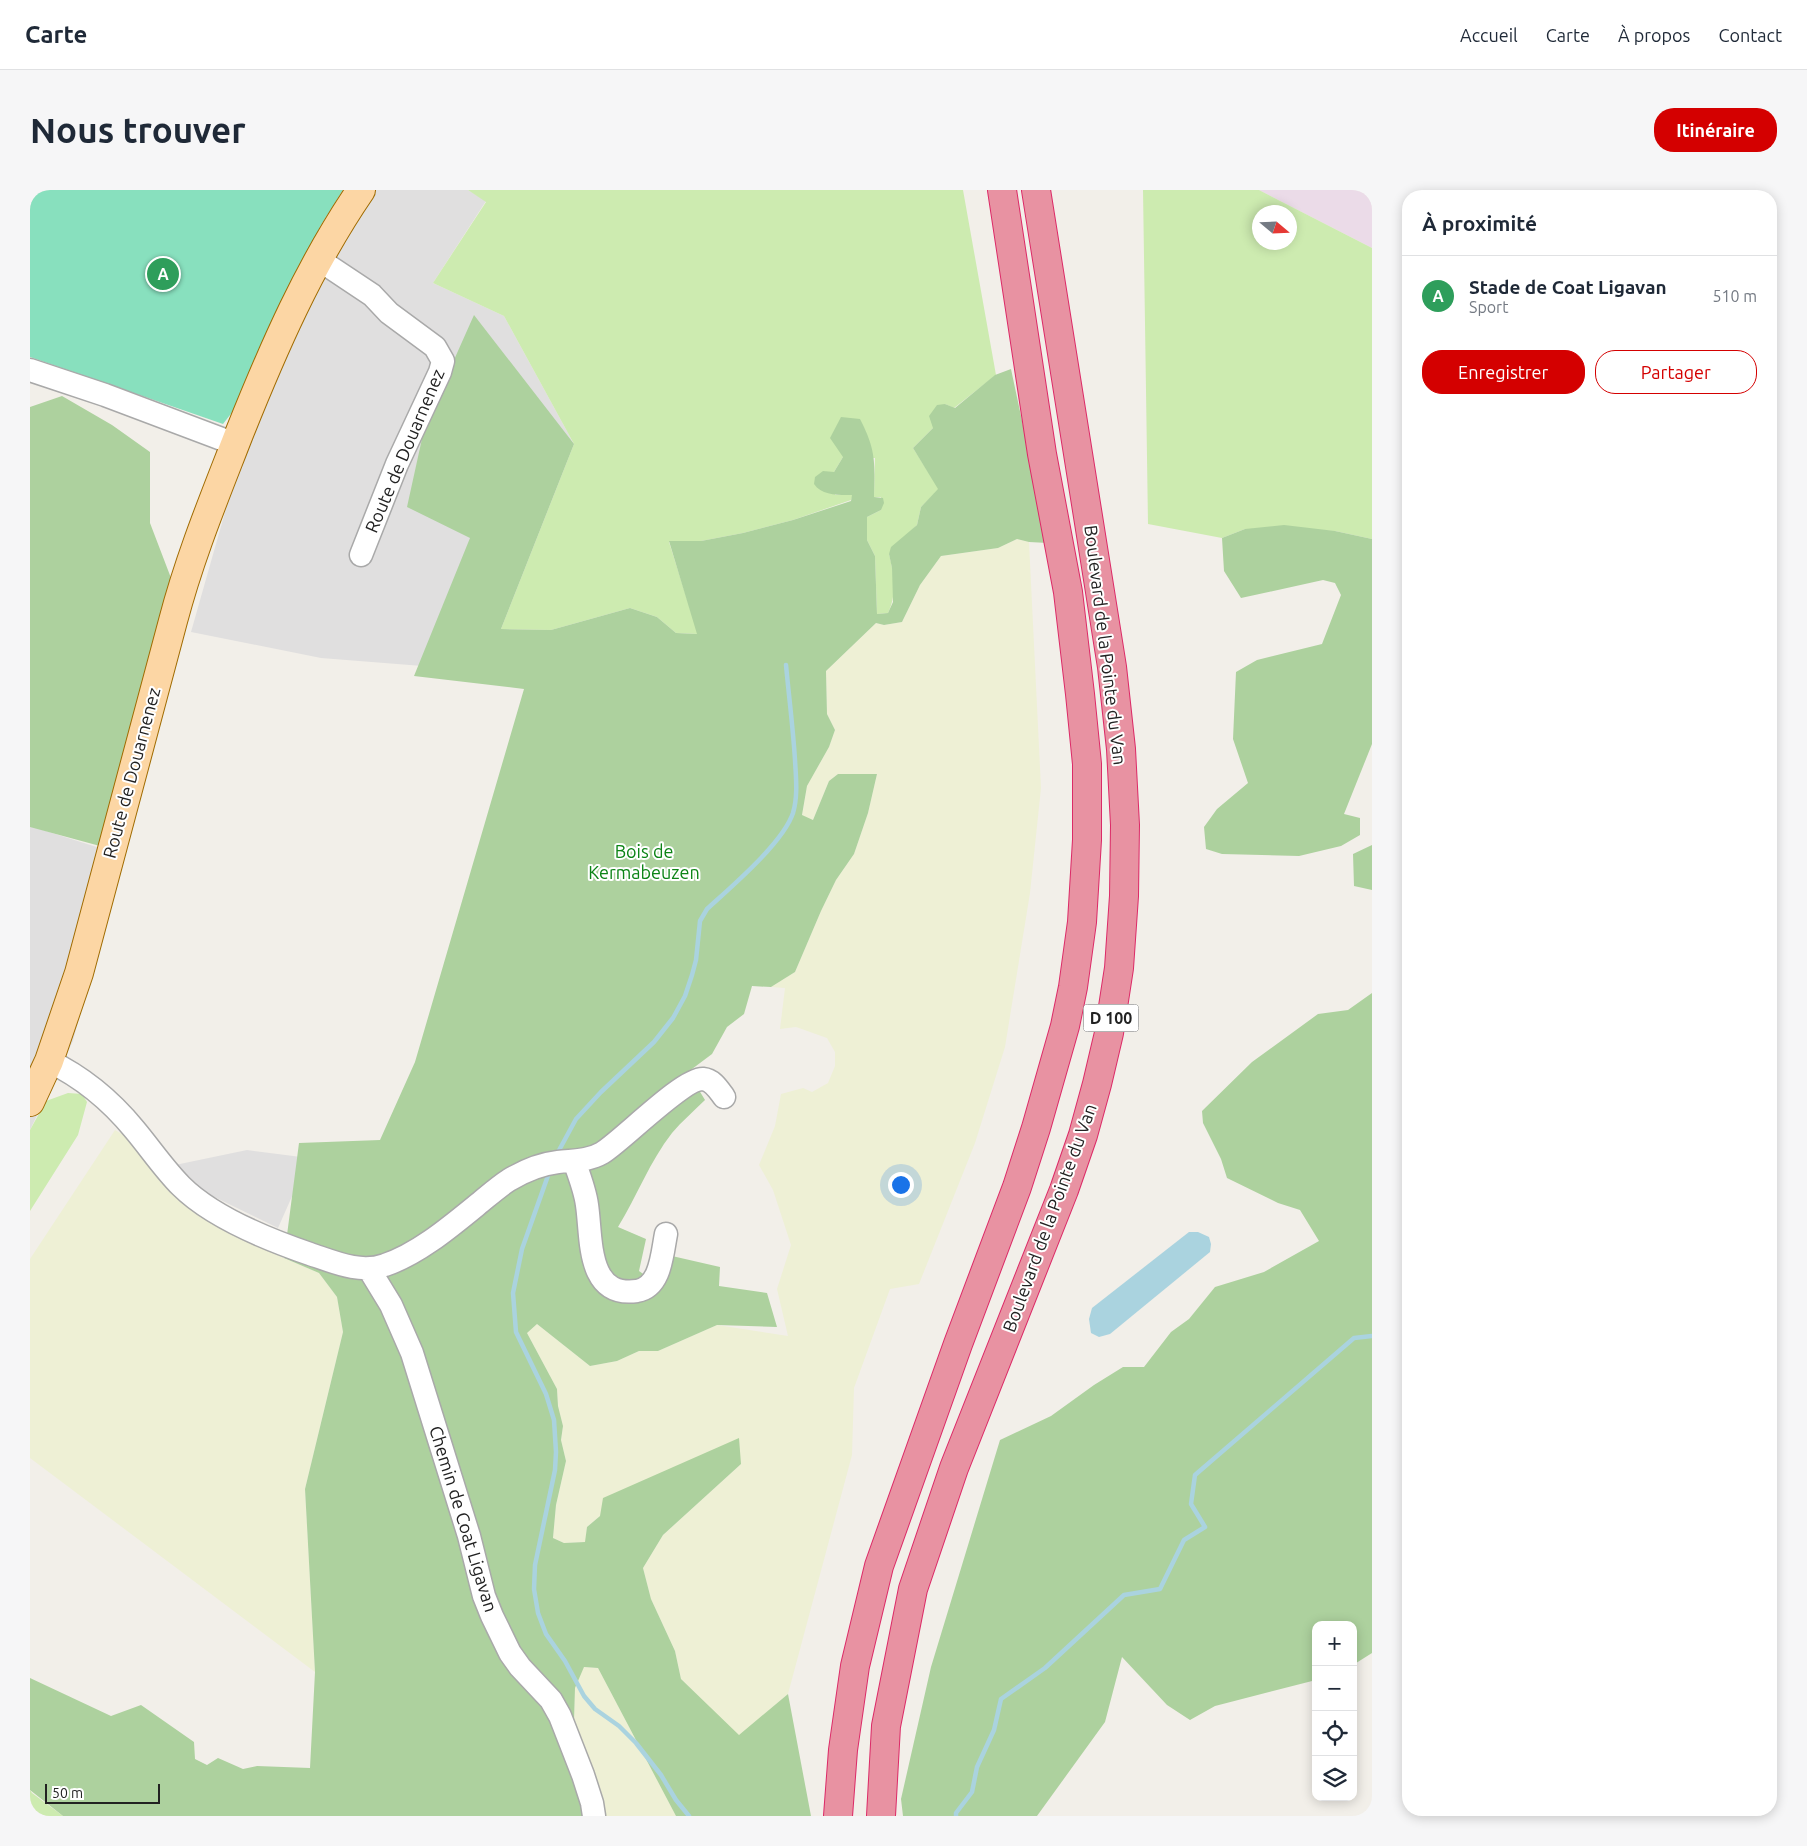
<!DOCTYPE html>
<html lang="fr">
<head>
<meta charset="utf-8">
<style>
  :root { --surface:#fff; --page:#f6f6f7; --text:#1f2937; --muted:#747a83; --line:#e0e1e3; --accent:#d40000 }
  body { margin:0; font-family:Ubuntu,sans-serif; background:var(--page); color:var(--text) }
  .controls { position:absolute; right:15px; bottom:15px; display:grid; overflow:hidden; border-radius:10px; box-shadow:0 2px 12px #0003 }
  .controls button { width:45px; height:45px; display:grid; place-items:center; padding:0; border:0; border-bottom:1px solid var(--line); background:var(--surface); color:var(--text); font:25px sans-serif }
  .compass { position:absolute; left:1222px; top:15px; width:45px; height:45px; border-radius:50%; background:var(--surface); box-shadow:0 2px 12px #0003; rotate:109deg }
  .scale { position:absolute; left:15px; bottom:12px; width:115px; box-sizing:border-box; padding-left:5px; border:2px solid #222; border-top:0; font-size:14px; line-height:18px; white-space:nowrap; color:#222; -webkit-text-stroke:4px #fff; paint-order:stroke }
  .you { position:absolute; left:870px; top:994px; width:18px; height:18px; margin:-12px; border:4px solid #fff; border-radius:50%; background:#1a73e8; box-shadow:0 0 0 8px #1a73e833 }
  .badge { display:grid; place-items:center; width:32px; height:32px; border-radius:50%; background:var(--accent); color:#fff; font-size:16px; font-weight:700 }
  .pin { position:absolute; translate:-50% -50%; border:2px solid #fff; box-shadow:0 1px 5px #0006 }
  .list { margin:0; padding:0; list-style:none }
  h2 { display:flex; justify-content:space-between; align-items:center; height:65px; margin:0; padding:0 20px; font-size:21px }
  h2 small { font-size:16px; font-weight:400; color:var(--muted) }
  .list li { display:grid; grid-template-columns:32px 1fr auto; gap:15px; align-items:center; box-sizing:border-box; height:80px; padding:0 20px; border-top:1px solid var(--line) }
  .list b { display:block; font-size:19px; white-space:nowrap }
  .list p { margin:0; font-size:16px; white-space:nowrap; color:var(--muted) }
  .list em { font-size:16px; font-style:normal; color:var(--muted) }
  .actions { display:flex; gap:10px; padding:15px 20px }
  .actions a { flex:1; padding:11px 0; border:1px solid var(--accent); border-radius:20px; text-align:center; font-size:18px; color:var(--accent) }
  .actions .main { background:var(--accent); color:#fff }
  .icon { flex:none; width:28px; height:28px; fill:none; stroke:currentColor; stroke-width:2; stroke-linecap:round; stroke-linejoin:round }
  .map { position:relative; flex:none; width:1342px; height:1626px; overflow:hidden; border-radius:20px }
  header { display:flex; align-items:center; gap:30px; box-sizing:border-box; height:70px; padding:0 25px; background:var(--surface); border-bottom:1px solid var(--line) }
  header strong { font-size:24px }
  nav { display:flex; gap:28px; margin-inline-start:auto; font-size:18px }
  .intro { display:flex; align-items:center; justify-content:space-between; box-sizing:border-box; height:120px; padding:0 30px }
  h1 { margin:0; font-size:35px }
  .button { padding:12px 22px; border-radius:20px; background:var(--accent); color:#fff; font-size:18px; font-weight:700 }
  main { display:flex; gap:30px; padding:0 30px }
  aside { flex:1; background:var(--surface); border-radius:20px; box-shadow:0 2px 12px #0003 }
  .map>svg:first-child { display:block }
</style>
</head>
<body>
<header>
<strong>Carte</strong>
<nav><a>Accueil</a><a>Carte</a><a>À propos</a><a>Contact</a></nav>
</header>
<div class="intro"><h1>Nous trouver</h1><a class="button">Itinéraire</a></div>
<main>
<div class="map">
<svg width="1342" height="1626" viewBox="0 0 1342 1626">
  <rect width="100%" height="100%" fill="#f2efe9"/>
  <path fill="#e0dfdf" d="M 346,0 L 438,0 L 456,11 L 403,93 L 474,126 L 544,254 L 405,477 L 291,468 L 161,442 L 203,294 L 244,190 L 298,75 Z
    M 0,636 L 92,665 L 43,851 L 0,940 Z
    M 217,960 L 279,968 L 248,1038 L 164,997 L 145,975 Z"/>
  <path fill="#ebdbe8" d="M 1229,0 L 1342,0 L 1342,58 Z"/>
  <path fill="#eef0d5" d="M 987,349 L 999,352 L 1011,598 L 1000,703 L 975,857 L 945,953 L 889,1094 L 860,1099 L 824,1198 L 822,1265 L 758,1504 L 709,1546 L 651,1489 L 645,1461 L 621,1409 L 613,1378 L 633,1345 L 711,1274 L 570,1326 L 557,1337 L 556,1352 L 534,1353 L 523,1348 L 526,1315 L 536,1271 L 531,1250 L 533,1236 L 528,1216 L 527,1199 L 497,1143 L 507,1134 L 560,1176 L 587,1171 L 609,1161 L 628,1161 L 687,1135 L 758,1146 L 747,1099 L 761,1055 L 743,1000 L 729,975 L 745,936 L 751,904 L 773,898 L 782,902 L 798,893 L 805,876 L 805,862 L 797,848 L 766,837 L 750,839 L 755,798 L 741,797 L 765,782 L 791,721 L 806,690 L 824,664 L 838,623 L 847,584 L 808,584 L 799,591 L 783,630 L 772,626 L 777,596 L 799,557 L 805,540 L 797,524 L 796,481 L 846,433 L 854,435 L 872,432 L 890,395 L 911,366 L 968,358 Z
    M 85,940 L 99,948 L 202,1040 L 254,1068 L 289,1083 L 307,1107 L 313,1142 L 275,1299 L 285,1482 L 0,1268 L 0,1069 Z
    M 553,1477 L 568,1478 L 646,1626 L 555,1626 L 544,1531 L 545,1498 Z"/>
  <path fill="#cdebb0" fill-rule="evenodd" d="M 438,0 L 933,0 L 966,185 L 924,218 L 915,214 L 903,238 L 883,258 L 909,299 L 891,317 L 887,335 L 859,364 C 864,383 867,405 858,423 L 847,424 L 845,366 L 837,350 L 837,327 L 851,320 L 851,307 L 844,307 L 845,268 L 813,267 L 804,282 L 805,305 L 823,305 L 821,310 L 763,330 L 713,343 L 671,351 L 639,352 L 668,444 L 646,443 L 627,427 L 600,418 L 521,440 L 471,439 L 544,254 L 474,126 L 403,93 L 456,12 Z
    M 1113,0 L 1229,0 L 1342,58 L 1342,349 L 1305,341 L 1215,339 L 1192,348 L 1118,334 ZM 1230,22 L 1260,22 L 1260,52 L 1230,52 Z
    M 38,903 L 52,904 L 57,912 L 48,945 L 0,1021 L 0,940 L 16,911 Z
    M 0,1600 L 2,1603 L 33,1626 L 0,1626 Z"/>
  <path fill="#add19e" d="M 444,125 L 544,254 L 471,439 L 521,440 L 600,418 L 627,427 L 646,443 L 667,444 L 639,351 L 671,351 L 713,343 L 763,330 L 821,311 L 822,305 C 809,305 792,306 784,294 L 785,287 L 793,281 L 804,282 L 813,267 L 800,248 L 811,227 L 830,229 C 846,260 845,272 844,307 L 853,308 L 854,313 L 851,320 L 837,327 L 837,350 L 845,366 L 847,424 L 858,423 L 863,412 L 862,378 L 859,364 L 861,357 L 887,335 L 891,317 L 908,299 L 883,258 L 903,238 L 899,226 L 907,215 L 915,214 L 925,218 L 965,185 L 981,179 L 1018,353 L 999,352 L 987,349 L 968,358 L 911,366 L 890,395 L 872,432 L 854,435 L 846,433 L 796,481 L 797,524 L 805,540 L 799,557 L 777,596 L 772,625 L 783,630 L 799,591 L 808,584 L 847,584 L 838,623 L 824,664 L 806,690 L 791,721 L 765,782 L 741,797 L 722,796 L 714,824 L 697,837 L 682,864 L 658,882 L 675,910 C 664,921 652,931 642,943 C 620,971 607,1006 588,1037 L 616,1049 L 609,1081 L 626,1093 L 642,1066 L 690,1077 L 689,1096 L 737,1103 L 747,1137 L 687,1135 L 628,1161 L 609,1161 L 587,1171 L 560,1176 L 507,1134 L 497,1143 L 527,1199 L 528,1216 L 533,1236 L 531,1250 L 536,1271 L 526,1315 L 523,1348 L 534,1353 L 555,1352 L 557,1337 L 570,1326 L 573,1308 L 709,1248 L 711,1274 L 633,1345 L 613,1378 L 621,1409 L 645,1461 L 651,1489 L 709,1545 L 758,1504 L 781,1626 L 646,1626 L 568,1478 L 554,1477 L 545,1498 L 544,1531 L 555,1626 L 33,1626 L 0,1600 L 0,1488 L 81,1526 L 111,1515 L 164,1552 L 165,1569 L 177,1575 L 188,1568 L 213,1579 L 227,1576 L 280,1578 L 285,1482 L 275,1299 L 313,1142 L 307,1107 L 289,1083 L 254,1068 L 269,953 L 350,950 L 385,872 L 494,499 L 384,486 L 440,348 L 377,317 L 395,235 Z
    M 32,206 L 82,235 L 120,262 L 120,333 L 141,388 L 130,447 L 70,656 L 0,637 L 0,217 Z
    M 1254,335 L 1305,341 L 1342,349 L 1342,554 L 1314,624 L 1330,628 L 1330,645 L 1311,656 L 1269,666 L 1192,664 L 1176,659 L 1174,637 L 1187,619 L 1218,593 L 1203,549 L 1206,482 L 1227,470 L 1292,454 L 1311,405 L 1305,393 L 1293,390 L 1211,408 L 1194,381 L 1192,348 L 1215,339 Z
    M 1342,655 L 1342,700 L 1324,696 L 1323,664 Z
    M 1342,803 L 1342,1463 L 1323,1475 L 1323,1435 L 1286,1435 L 1286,1490 L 1185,1516 L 1160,1530 L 1137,1515 L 1092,1467 L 1075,1532 L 1007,1626 L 873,1626 L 871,1609 L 901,1477 L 970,1250 L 1021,1226 L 1064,1195 L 1093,1177 L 1114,1177 L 1141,1142 L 1159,1129 L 1185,1097 L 1234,1082 L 1289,1051 L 1270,1020 L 1248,1013 L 1197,988 L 1191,969 L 1173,933 L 1172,921 L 1222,872 L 1288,824 L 1318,820 Z"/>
  <path fill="#88e0be" d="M 0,0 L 313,0 L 291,35 L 242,134 L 207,216 L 193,234 L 0,167 Z"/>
  <path fill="#aad3df" d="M 1159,1042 L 1168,1042 L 1179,1047 L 1181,1054 L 1180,1062 L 1080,1144 L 1069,1147 L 1061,1143 L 1059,1129 L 1062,1118 Z"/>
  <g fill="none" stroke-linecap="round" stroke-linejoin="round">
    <path stroke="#aad3df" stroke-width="4.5" d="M 527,964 L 546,929 L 571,902 L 624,852 L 643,828 L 655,806 L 662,785 L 666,770 L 670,731 L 677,719 C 701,697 753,653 763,623 C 768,606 766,588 765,570 C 763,538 759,507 756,475
      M 520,980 L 492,1059 L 483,1103 L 486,1142 L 516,1204 L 524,1230 L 526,1262 L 525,1280 L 505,1375 L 504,1399 L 508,1423 L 516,1444 L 535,1471 L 554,1506 L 565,1519 L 589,1536 L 606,1553 L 631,1585 L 646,1610 L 659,1626
      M 926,1626 L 926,1623 L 942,1602 L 947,1577 L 964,1540 L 971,1509 L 1015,1478 L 1094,1405 L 1130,1399 L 1154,1350 L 1175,1337 L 1161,1314 L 1165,1285 L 1324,1148 L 1342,1146"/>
    <defs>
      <path id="minor" d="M 288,69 L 342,105 L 359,123 L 405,157 L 413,171 L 410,182 L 367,274 L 331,365
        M 0,180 L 75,205 L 205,254
        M 19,871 C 52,887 81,911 104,939 C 120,958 134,979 151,996 C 182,1027 239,1050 280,1064 C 304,1072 330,1084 355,1075 C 388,1064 420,1037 447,1015 C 457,1007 468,997 479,990 C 494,981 511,974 528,972 C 544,970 558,971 572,963 C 592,951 653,888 673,889 C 683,890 688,899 694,907
        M 544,971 C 549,985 555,1000 557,1015 C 562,1048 556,1108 607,1101 C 631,1097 632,1064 636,1044
        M 339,1079 L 361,1115 L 382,1163 L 439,1346 L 454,1406 L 462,1426 L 480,1463 L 490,1477 L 521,1510 L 530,1526 L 553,1585 L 562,1613 L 564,1626"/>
      <path id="major" d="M 0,912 L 19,871 L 49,783 L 143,431 C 160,366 185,306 209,244 C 243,159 279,76 331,0"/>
      <path id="highway" d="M 808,1626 L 813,1560 L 825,1476 L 849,1376 L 928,1154 L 987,997 L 1006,938 L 1035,836 L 1043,797 L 1052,732 L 1057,650 L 1057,574 L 1050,504 L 1038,402 L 1012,264 L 972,0
        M 851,1626 L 856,1536 L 883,1399 L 924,1278 L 1034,1000 L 1053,945 L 1067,894 L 1079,843 L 1089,778 L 1094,706 L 1095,635 L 1091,559 L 1082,477 L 1006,0"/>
    </defs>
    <use href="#minor" stroke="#a9a9a9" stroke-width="25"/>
    <use href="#major" stroke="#a06b00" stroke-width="30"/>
    <use href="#highway" stroke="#dc2a67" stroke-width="30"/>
    <use href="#minor" stroke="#fff" stroke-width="22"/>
    <use href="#major" stroke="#fcd6a4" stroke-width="28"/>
    <use href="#highway" stroke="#e892a2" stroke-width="28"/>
  </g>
  <g text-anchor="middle" stroke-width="4" stroke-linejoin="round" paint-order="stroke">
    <rect fill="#fff" stroke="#646464" stroke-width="1" x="1053.5" y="814.5" width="55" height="27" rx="4"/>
    <g font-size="16" font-weight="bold" fill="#222">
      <text x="1081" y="834">D 100</text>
    </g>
    <g font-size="18" fill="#222" stroke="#fff">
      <text transform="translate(375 261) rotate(-67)" y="6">Route de Douarnenez</text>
      <text transform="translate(1075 455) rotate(83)" y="6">Boulevard de la Pointe du Van</text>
      <text transform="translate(102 583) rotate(-75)" y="6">Route de Douarnenez</text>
      <text transform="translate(1020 1028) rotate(-70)" y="6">Boulevard de la Pointe du Van</text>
      <text transform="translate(433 1329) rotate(73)" y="6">Chemin de Coat Ligavan</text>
    </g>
    <g font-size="18" fill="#0c8416" stroke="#fff">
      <text x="614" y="668">Bois de<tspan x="614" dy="21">Kermabeuzen</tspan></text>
    </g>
  </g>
</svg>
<div class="controls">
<button>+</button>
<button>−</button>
<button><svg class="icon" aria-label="locate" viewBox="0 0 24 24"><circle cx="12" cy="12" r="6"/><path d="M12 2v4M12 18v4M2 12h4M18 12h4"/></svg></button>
<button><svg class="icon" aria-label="layers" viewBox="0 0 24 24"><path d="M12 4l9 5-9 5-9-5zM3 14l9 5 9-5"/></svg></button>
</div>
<svg class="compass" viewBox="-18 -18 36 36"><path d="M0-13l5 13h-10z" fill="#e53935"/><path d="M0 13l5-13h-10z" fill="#747a83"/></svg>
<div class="scale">50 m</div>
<div class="you"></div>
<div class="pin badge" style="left:133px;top:84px;background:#2e9e5b">A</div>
</div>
<aside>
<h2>À proximité<small></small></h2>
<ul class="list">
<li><span class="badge" style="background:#2e9e5b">A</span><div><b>Stade de Coat Ligavan</b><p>Sport</p></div><em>510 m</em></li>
</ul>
<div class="actions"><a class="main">Enregistrer</a><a>Partager</a></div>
</aside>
</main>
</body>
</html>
